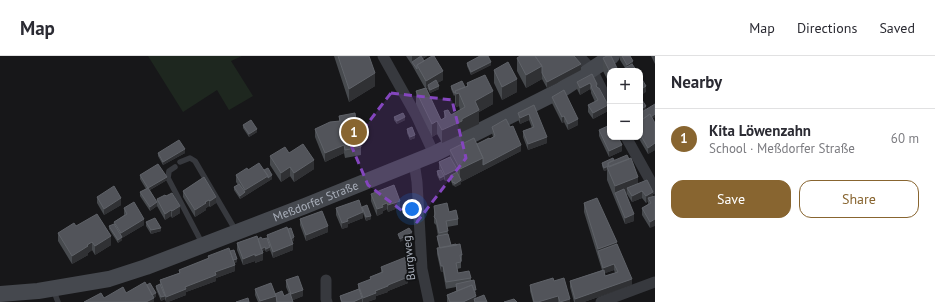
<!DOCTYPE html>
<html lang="en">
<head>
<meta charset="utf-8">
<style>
  :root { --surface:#fff; --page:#f7f7f7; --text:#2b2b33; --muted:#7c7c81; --line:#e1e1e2; --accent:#886530 }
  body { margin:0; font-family:"PT Sans",sans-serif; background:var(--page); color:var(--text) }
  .controls { position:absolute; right:12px; top:12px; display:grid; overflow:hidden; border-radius:8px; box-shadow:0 1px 3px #0004 }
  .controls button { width:36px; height:36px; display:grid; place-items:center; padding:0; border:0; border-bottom:1px solid var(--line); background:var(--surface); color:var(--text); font:20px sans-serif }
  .you { position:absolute; left:412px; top:153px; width:14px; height:14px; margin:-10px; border:3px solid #fff; border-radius:50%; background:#1a73e8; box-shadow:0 0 0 6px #1a73e833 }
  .badge { display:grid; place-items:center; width:26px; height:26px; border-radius:50%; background:var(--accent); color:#fff; font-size:13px; font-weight:700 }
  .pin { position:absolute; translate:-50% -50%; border:2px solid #fff; box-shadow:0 1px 4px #0006 }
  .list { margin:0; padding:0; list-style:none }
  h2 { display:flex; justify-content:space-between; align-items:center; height:52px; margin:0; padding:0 16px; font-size:17px }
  h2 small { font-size:13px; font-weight:400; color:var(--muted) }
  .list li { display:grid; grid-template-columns:26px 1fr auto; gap:12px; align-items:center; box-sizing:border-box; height:60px; padding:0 16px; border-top:1px solid var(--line) }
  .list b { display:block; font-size:15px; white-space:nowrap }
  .list p { margin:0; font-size:13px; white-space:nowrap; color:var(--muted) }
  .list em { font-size:13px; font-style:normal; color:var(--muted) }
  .actions { display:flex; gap:8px; padding:12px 16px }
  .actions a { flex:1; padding:9px 0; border:1px solid var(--accent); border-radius:12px; text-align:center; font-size:14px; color:var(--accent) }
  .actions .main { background:var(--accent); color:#fff }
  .map { position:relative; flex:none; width:655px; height:246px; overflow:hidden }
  header { display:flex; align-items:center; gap:24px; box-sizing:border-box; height:56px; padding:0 20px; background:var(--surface); border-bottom:1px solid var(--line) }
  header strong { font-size:19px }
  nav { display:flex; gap:22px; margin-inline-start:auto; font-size:14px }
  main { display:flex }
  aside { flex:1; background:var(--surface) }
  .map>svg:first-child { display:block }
</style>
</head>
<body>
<header>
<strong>Map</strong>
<nav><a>Map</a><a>Directions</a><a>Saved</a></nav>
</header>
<main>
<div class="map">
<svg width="655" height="246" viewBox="0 0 655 246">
  <rect width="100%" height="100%" fill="#171719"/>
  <path fill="#1e271f" d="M 148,0 L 242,0 L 231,5 L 253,40 L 229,54 L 217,34 L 183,56 Z"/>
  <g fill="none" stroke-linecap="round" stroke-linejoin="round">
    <path stroke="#37393e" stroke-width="5.5" d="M 180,106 L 190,102 L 195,105 L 236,175
      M 175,111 L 169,115 L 168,122 L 202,187
      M 53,233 L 58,246"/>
    <path stroke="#37393e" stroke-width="11" d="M 383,0 L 416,59 L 434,98
      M 579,0 L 592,14 L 610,50
      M 626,81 L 655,133
      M 414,106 L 417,126 L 422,213 L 429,246
      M 326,224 L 326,243 L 327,246
      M 601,246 L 655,226"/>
    <path stroke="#45484e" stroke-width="16" id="s1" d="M 0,238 L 38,235 L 109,223 L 146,211 L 305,150 L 434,98 L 561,34 L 612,0"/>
  </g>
  <path fill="#474a4e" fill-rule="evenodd" d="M 334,0 L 369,0 L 375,30 L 349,46 Z
    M 406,0 L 427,0 L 423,3 L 424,5 L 443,24 L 437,27 L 439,33 L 430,37 L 428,33 L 426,33 L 441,64 L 444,62 L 444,55 L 451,59 L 460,54 L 459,50 L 456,51 L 455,48 L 455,39 L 454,40 L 451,33 L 451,30 L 465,31 L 467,30 L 467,27 L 493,48 L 479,56 L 479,68 L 462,76 L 462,78 L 442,87 L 437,78 L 432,81 L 416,48 L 416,35 L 425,32 L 412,9 Z
    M 620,0 L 630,0 L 633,10 L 625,12 L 620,4 Z
    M 651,0 L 655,0 L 655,8 Z
    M 517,2 L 581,14 L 547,32 L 542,23 L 526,32 L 517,15 Z
    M 603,2 L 618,15 L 610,15 L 610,29 L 603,15 Z
    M 467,7 L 491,9 L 471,19 L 467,10 Z
    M 494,14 L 517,36 L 502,44 L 494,27 Z
    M 592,18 L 608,55 L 593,63 L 588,56 L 588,49 L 595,46 L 591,37 L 591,35 L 590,33 L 580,39 L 577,33 L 577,26 Z
    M 552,41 L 578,69 L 568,74 L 564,66 L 562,67 L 552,47 Z
    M 640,41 L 646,54 L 655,61 L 652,63 L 655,67 L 655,94 L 648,98 L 638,81 L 640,81 Z
    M 534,49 L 547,87 L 528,94 L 523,81 L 523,75 L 532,72 L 529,64 L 520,68 L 518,63 L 518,57 Z
    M 339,60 L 356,64 L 356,73 L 358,84 L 361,91 L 361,99 L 345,102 L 344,97 L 325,106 L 315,81 L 315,73 L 339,65 Z
    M 394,61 L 405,64 L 397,68 L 394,64 Z
    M 243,69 L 257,76 L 249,81 L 243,72 Z
    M 492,71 L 521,95 L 461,126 L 461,128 L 455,131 L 454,129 L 453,130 L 450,123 L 445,125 L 444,123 L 440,125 L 437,119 L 437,115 L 440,114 L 439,113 L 439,106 L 450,101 L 450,94 L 477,88 L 493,81 L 492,77 Z
    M 407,73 L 415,82 L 410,84 L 407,77 Z
    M 599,74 L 622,95 L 609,101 L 599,80 Z
    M 158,97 L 185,97 L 163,109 L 158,100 Z
    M 289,97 L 314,113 L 294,126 L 290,120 L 281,126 L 270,109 L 270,100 Z
    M 614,104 L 638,128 L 653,136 L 650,172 L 642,159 L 642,152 L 648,148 L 648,145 L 646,147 L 642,142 L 632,146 L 627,138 L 626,139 L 634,165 L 625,168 L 607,124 L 607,114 L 604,115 L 602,110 L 602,107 Z
    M 248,114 L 264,114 L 272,123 L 245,140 L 240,143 L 234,134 L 234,131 L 238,129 L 236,126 L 236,119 Z
    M 140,119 L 167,124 L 150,134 L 157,146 L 157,143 L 180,157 L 172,162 L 171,160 L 165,164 L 157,150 L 150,155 L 140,140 L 140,136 L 146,133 L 140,123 Z
    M 204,121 L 216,147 L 210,151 L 209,150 L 206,152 L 206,154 L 195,161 L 183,141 L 183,135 Z
    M 371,138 L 400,151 L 388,156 L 387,153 L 383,155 L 383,157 L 377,160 L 371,145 Z
    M 97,141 L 121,149 L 104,159 L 97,147 Z
    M 584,147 L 617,188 L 632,229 L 584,246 L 574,246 L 570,231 L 570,225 L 602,214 L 584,156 ZM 614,214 L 615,217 L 605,220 L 605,217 Z
    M 434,150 L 449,156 L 458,163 L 458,169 L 447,171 L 448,178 L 451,189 L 462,199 L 462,205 L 461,205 L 461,212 L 457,213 L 458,217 L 471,222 L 471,225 L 476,237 L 475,237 L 476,243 L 487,246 L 447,246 L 447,239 L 456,235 L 456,231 L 446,233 L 443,216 L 441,216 L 437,198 L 437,192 L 439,192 L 437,183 L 437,180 L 438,180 L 436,169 L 434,167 Z
    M 362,151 L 371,163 L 366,165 L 363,157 L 363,162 L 348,168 L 348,171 L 342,173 L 336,159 L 336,152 L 362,152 Z
    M 124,152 L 144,169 L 122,182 L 122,184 L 118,187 L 109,173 L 109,170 L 114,168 L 114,166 L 124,159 Z
    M 300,163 L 328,176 L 306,185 L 300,169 Z
    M 146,166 L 161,175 L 151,178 L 146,170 Z
    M 76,170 L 111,189 L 95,199 L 92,194 L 88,197 L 88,199 L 72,208 L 58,185 L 58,177 Z
    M 288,173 L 294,185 L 292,185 L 293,194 L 273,202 L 270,194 L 266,196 L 265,194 L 262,195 L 263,204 L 255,207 L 255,205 L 243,209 L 237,194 L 237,187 L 258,183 L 262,183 L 267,182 L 267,179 Z
    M 230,195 L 237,206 L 234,207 L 235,215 L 216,222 L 216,225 L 186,236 L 186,239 L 168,246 L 166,246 L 165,243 L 161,245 L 156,233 L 156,230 L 160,228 L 160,224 L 179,217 L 179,214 L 208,203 L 208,200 Z
    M 381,211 L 412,223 L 408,224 L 408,227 L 388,235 L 388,236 L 376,240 L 376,243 L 367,246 L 362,246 L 362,245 L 361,246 L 341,246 L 340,243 L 340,240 L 358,233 L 358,228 L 370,224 L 370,221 L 381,216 Z
    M 286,224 L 303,240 L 293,244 L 293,246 L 258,246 L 255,239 L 255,233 L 284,240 L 289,238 L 286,231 Z
    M 530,229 L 570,246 L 533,246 L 530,235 Z"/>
  <path fill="#303134" d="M 412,0 L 427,0 L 414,8 L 412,6 L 412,9 Z
    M 633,5 L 633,11 L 627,15 L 627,9 Z
    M 491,6 L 491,9 L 471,19 L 471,16 Z
    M 581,8 L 581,14 L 547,32 L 547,26 Z
    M 542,10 L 542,23 L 526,32 L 526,19 Z
    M 443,15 L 443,24 L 429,32 L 428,29 L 428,33 L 426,33 L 426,25 Z
    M 375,17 L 375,30 L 349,46 L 349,33 Z
    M 517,23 L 517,36 L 502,44 L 502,31 Z
    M 590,27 L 590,33 L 580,39 L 580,32 Z
    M 439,30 L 439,33 L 430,37 L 430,34 Z
    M 646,30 L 646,36 L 640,40 L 640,34 Z
    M 465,35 L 459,38 L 459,50 L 456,51 L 456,38 Z
    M 493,35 L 493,48 L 479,56 L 479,68 L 462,76 L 462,78 L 442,87 L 442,74 L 475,45 Z
    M 608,49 L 608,55 L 593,63 L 593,57 Z
    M 646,50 L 646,57 L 640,60 L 640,54 Z
    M 529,58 L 529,64 L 520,68 L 520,62 Z
    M 655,58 L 655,61 L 640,71 L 640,68 Z
    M 564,60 L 564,66 L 562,67 L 562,61 Z
    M 405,61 L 405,64 L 397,68 L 397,65 Z
    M 578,63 L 578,69 L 568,74 L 568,68 Z
    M 437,65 L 437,78 L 432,81 L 432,68 Z
    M 257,73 L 257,76 L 249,81 L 249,78 Z
    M 415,79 L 415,82 L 410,84 L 410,81 Z
    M 547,81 L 547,87 L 528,94 L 528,88 Z
    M 655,87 L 655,94 L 648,98 L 648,92 Z
    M 344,89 L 344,97 L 325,106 L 325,97 Z
    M 521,89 L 521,95 L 461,126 L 461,128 L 455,131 L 455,128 L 460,125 L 460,113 L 483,102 Z
    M 622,89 L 622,95 L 609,101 L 609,95 Z
    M 185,93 L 185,97 L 163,109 L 163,106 Z
    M 314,104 L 314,113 L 294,126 L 294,117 Z
    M 608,110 L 607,114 L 604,115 L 604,112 Z
    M 290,111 L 290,120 L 281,126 L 281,117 Z
    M 457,113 L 457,119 L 450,120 L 450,123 L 445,125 L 445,119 Z
    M 272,119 L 272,123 L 245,140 L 245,134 L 268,120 Z
    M 444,120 L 444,123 L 440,125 L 440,122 Z
    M 167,121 L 167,124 L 148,135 L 148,132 Z
    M 638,121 L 638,134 L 627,132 L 627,138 L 617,142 L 615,137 L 615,130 Z
    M 642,135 L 642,142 L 632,146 L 632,140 Z
    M 245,136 L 245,140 L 240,143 L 240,140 Z
    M 653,136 L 653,142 L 648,142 L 648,145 L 646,147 L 646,140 Z
    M 216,141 L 216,147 L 210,151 L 210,145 Z
    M 121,142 L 121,149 L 104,159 L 104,153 Z
    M 209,144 L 209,150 L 206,152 L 206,154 L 195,161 L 195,154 Z
    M 400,145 L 400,151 L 388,156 L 388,149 Z
    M 157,146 L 157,150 L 150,155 L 150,151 Z
    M 387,147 L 387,153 L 383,155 L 383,157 L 377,160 L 377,153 L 382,149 Z
    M 180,150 L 180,157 L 172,162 L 172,155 Z
    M 171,154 L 171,160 L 165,164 L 165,158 Z
    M 363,156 L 363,162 L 348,168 L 348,171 L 342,173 L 342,167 L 347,163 Z
    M 634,158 L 634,165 L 625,168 L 625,162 Z
    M 371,160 L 371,163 L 366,165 L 366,161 Z
    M 144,163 L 144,169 L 122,182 L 122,184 L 118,187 L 118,184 L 121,182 L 121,177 Z
    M 655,163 L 655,170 L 650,172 L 650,166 Z
    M 328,170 L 328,176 L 306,185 L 306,179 Z
    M 161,172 L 161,175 L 151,178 L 151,174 Z
    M 412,176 L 412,180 L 400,186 L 400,183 Z
    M 111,180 L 111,189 L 95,199 L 95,190 Z
    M 294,181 L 294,185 L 290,186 L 290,183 Z
    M 92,186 L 92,194 L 88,197 L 88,199 L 72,208 L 72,200 Z
    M 617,186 L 617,194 L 598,195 L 598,202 L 598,193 Z
    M 293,188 L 293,194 L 273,202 L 273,196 Z
    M 265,191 L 265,194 L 260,196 L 260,193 Z
    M 270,191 L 270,194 L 266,196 L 266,193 Z
    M 263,197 L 263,204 L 255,207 L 255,200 Z
    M 255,198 L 255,205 L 243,209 L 243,203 Z
    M 237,203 L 237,206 L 232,208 L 232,205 Z
    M 614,208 L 614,214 L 603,218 L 603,212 Z
    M 235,209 L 235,215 L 216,222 L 216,225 L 186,236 L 186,239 L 168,246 L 166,246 L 166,241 L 185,231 L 215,216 Z
    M 441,210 L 443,210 L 443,216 L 441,216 Z
    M 412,217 L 412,223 L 408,224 L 408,227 L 388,235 L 388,236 L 376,240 L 376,243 L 367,246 L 363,246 L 363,242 L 407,219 Z
    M 632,223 L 632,229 L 584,246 L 575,246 L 575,243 Z
    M 303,234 L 303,240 L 291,245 L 291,238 Z
    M 156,237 L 156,241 L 151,243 L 151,240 Z
    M 165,240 L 165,243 L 161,245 L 161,241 Z
    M 276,240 L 276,246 L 260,246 L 260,245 Z
    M 476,240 L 476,246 L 474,243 L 474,246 L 463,246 Z
    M 558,240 L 558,246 L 538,246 Z
    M 154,242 L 154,246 L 146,246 Z
    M 362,242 L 362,246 L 353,246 Z
    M 570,243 L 570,246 L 560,246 Z"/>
  <path fill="#52545a" stroke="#5f6268" d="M 338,0 L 369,0 L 375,17 L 349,33 Z
    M 421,0 L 424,5 L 417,9 L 417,13 L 412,6 Z
    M 432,0 L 434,0 L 443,15 L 426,25 L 417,9 Z
    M 480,0 L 488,0 L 491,6 L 471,16 L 467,7 Z
    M 520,0 L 535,0 L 542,10 L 526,19 L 517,2 Z
    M 535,0 L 574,0 L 581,8 L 547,26 L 542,17 L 542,10 Z
    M 607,0 L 611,0 L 618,14 L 610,15 L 610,16 L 603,2 Z
    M 622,0 L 630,0 L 633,5 L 627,9 Z
    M 508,6 L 517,23 L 502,31 L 494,14 Z
    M 632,8 L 637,15 L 636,14 L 634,15 L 620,15 Z
    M 592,18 L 597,28 L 596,30 L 598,32 L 599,32 L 608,49 L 593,57 L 588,49 L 598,44 L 591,31 L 592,30 L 590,27 L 580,32 L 577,26 Z
    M 485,19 L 493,35 L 475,45 L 479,54 L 462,63 L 462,65 L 442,74 L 437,65 L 432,68 L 416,35 L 426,32 L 441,64 L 446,61 L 444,55 L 448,54 L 451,59 L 465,51 L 459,37 L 456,38 L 455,35 L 468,30 L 467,27 Z
    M 640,20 L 646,30 L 640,34 Z
    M 436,24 L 439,30 L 430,34 L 428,29 Z
    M 462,25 L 465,31 L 455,35 L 456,36 L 454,37 L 451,30 Z
    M 564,34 L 578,63 L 568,68 L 564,60 L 562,61 L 552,41 Z
    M 640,41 L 646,50 L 640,54 Z
    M 655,48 L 655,58 L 651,61 L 650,58 L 640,65 L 640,57 Z
    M 534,49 L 547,81 L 528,88 L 523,75 L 534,71 L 529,58 L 520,62 L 518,57 Z
    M 355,57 L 356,64 L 354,65 L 358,84 L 360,83 L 361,91 L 345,94 L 344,89 L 325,97 L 315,73 L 330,66 L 340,65 L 339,60 Z
    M 403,57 L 405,61 L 397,65 L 394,61 Z
    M 650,58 L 655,67 L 655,87 L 648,92 L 640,78 L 640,65 Z
    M 506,63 L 510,71 L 513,70 L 521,89 L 483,109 L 483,102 L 477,88 L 489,82 L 490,83 L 495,80 L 492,71 Z
    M 251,64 L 257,73 L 249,78 L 243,69 Z
    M 610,69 L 610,81 L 618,81 L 622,89 L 609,95 L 599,74 Z
    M 412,71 L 415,79 L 410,81 L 407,73 Z
    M 474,82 L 483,102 L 460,113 L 450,94 Z
    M 179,84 L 185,93 L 163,106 L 158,97 Z
    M 303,88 L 314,104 L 294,117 L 290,111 L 281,117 L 270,100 L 285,91 L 289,97 Z
    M 627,99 L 629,103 L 609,111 L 608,107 Z
    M 450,101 L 457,113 L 445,119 L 439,106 Z
    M 613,102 L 614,104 L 608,107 L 608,110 L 604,112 L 602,107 Z
    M 631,102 L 638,121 L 615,130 L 607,111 Z
    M 259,107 L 268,120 L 245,134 L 236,119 L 247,112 L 248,114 Z
    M 158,108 L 167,121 L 148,132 L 157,146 L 150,151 L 140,136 L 148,132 L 140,119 Z
    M 268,112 L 272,119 L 268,122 L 268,120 L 264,114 Z
    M 441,114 L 444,120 L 440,122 L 437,115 Z
    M 457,116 L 461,124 L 455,128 L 454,126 L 453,127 L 450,120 Z
    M 204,121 L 216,141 L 210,145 L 209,144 L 205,146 L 206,147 L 195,154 L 183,135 Z
    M 647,124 L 653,136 L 646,140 L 642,135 L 632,140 L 627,132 Z
    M 239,128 L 245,136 L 240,140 L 234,131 Z
    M 394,129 L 400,145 L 388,149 L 387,147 L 382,149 L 383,151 L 377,153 L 371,138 Z
    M 114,130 L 121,142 L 104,153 L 97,141 Z
    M 624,133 L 634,158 L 625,162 L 615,137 Z
    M 172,137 L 180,150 L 172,155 L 171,154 L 165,158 L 157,143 L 165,139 L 166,140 Z
    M 655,140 L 655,163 L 650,166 L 642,152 L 651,147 L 648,142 Z
    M 597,142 L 617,186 L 598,193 L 584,147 Z
    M 359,144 L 363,156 L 347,163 L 348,165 L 342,167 L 336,152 Z
    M 134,146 L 144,163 L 121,177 L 114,166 L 127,158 L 124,152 Z
    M 447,147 L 449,156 L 456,154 L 458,163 L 446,165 L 448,175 L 439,177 L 436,163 L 434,161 L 435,158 L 434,150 Z
    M 367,149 L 371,160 L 366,161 L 362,151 Z
    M 322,155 L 328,170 L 306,179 L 300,163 Z
    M 97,158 L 111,180 L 95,190 L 92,186 L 87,189 L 88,190 L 72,200 L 58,177 L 74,167 L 76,170 Z
    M 155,162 L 161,172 L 151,174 L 146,166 Z
    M 114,168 L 122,181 L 118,184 L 109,170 Z
    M 287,171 L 293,188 L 273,196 L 267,179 Z
    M 291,172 L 294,181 L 291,183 L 288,173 Z
    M 409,172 L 412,176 L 400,183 L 398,178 Z
    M 448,178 L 451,189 L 456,188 L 457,189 L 440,192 L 437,180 Z
    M 257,180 L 263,197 L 255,200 L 255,198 L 243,203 L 237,187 Z
    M 261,181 L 262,183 L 267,182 L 270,191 L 266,193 L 265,191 L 261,193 L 258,183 Z
    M 460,188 L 462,199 L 460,199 L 461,206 L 456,207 L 458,217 L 469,215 L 471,222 L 446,226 L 443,210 L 441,210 L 437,192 Z
    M 617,188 L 632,223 L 575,243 L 570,225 L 604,214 L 605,220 L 618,216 L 614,208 L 603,212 L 598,195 Z
    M 229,192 L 235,209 L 215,216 L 216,219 L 185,231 L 186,233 L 166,241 L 160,224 L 180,217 L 179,214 L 209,202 L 208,200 Z
    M 234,194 L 237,203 L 233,204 L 230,195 Z
    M 406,201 L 412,217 L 407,219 L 408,221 L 388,229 L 388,230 L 375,235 L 376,237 L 363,242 L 358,228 L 371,223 L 370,221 L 383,216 L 381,211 Z
    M 298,220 L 303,234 L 291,238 L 286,224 Z
    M 553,222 L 554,225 L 564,222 L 570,243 L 560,246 L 558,240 L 538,246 L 534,246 L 530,229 Z
    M 474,224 L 476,234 L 474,234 L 472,229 L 457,235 L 456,228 Z
    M 145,226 L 154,242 L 146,246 L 84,246 L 101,237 L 104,242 L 123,231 L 126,237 Z
    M 150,227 L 156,237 L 152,239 L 147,229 Z
    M 271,227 L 276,240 L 260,245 L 255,233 Z
    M 160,228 L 165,240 L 161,241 L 156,230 Z
    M 472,229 L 476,240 L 463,246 L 450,246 L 447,239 Z
    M 359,233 L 362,242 L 353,246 L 342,246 L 340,240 Z
    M 282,235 L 284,240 L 290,237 L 293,246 L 277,246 L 276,240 L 275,238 Z
    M 484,239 L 487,246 L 475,246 L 474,243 Z
    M 248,242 L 249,246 L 236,246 Z
    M 514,243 L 517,246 L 504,246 Z"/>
  <path fill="#8446be" fill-opacity="0.2" stroke="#8446be" stroke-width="3" stroke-dasharray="8 5" stroke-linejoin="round" d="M 391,37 L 452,44 L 466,102 L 417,166 L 368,129 L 351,89 Z"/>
  <g text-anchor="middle" stroke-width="3.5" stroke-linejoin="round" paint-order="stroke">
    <g font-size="12" fill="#a8aeb9" stroke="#111214">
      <text dy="4" stroke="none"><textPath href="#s1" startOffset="331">Meßdorfer Straße</textPath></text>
      <text transform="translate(409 202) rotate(-96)" y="4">Burgweg</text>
    </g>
  </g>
</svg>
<div class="controls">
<button>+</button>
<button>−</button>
</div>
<div class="you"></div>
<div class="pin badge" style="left:354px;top:76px">1</div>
</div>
<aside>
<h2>Nearby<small></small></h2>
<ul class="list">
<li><span class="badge">1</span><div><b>Kita Löwenzahn</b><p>School · Meßdorfer Straße</p></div><em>60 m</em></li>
</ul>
<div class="actions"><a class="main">Save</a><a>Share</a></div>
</aside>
</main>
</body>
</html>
